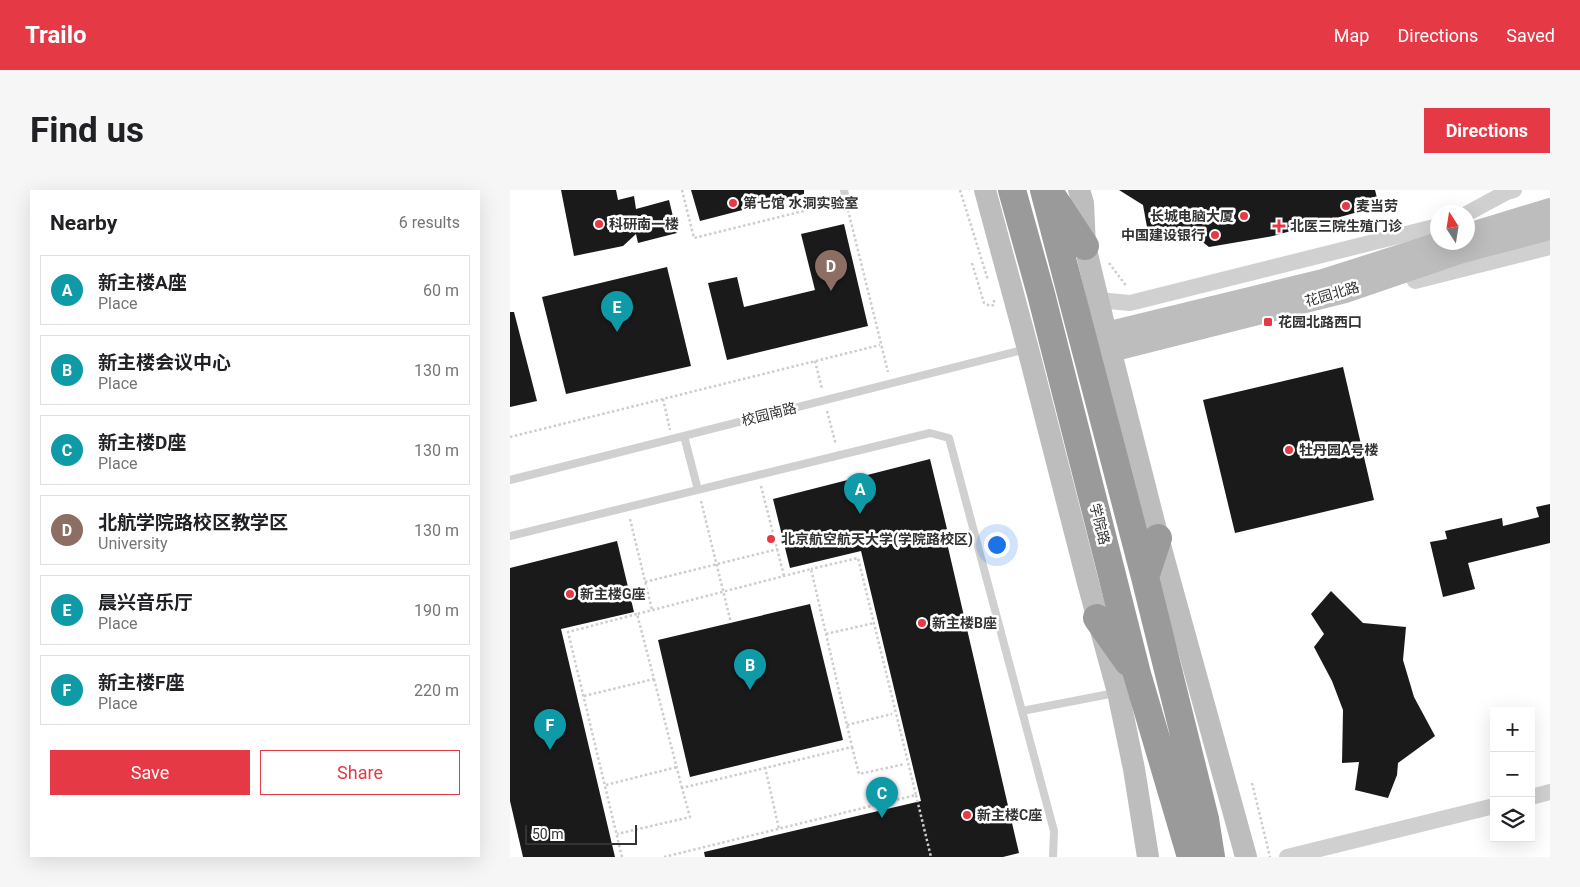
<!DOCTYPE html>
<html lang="en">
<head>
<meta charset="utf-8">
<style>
  :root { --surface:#fff; --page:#f6f6f6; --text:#202124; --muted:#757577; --line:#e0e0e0; --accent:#e63946 }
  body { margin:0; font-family:Roboto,"Noto Sans SC",sans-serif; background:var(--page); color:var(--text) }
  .controls { position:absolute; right:15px; bottom:15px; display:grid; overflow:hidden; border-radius:0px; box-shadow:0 5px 20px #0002 }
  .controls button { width:45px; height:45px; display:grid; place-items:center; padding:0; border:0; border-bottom:1px solid var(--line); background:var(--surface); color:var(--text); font:25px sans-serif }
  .compass { position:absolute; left:920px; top:15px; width:45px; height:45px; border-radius:50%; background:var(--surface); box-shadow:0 5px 20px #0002; rotate:348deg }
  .scale { position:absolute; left:15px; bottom:12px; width:112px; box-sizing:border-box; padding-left:5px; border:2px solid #333; border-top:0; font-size:14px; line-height:18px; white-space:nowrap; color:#333; -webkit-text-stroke:4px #fff; paint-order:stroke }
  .you { position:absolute; left:486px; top:354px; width:18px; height:18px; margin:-12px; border:4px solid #fff; border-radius:50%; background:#1a73e8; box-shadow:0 0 0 8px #1a73e833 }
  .badge { display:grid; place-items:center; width:32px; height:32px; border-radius:50%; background:var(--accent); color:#fff; font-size:16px; font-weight:700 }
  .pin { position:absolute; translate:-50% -41px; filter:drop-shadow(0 1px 2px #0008) }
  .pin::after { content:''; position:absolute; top:26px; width:18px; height:15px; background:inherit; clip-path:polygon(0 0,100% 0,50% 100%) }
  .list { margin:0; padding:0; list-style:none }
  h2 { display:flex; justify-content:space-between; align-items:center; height:65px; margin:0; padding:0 20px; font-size:21px }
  h2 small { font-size:16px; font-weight:400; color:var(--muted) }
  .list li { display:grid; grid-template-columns:32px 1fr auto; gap:15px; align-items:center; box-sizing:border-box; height:70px; margin:0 10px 10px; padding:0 10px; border:1px solid var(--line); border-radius:0px }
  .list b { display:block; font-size:19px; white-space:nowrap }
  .list p { margin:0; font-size:16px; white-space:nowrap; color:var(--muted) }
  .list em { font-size:16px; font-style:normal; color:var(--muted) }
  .actions { display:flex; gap:10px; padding:15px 20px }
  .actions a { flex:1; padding:11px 0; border:1px solid var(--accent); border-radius:0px; text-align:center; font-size:18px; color:var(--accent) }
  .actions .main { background:var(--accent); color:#fff }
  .icon { flex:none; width:28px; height:28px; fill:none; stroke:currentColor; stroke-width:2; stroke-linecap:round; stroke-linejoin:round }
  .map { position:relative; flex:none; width:1040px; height:667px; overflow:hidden; border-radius:0px }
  header { display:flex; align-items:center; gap:30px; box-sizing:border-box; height:70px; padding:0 25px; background:var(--accent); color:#fff }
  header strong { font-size:24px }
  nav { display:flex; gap:28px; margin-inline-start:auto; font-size:18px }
  .intro { display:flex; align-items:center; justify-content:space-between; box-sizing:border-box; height:120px; padding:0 30px }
  h1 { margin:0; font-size:35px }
  .button { padding:12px 22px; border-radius:0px; background:var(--accent); color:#fff; font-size:18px; font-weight:700 }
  main { display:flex; gap:30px; padding:0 30px }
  aside { flex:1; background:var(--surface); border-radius:0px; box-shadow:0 5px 20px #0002 }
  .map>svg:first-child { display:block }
</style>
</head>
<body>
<header>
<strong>Trailo</strong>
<nav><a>Map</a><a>Directions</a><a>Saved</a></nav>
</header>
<div class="intro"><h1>Find us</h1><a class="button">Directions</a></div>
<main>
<aside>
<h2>Nearby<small>6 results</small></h2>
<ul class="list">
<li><span class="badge" style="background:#0f9aa8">A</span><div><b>新主楼A座</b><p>Place</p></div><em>60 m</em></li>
<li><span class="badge" style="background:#0f9aa8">B</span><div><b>新主楼会议中心</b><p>Place</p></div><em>130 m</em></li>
<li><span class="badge" style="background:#0f9aa8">C</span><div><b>新主楼D座</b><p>Place</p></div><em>130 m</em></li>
<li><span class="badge" style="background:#8d6e63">D</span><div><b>北航学院路校区教学区</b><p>University</p></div><em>130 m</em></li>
<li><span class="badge" style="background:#0f9aa8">E</span><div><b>晨兴音乐厅</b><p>Place</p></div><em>190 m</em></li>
<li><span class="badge" style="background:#0f9aa8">F</span><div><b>新主楼F座</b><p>Place</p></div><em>220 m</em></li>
</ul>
<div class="actions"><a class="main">Save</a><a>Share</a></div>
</aside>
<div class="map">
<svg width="1040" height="667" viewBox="0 0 1040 667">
  <rect width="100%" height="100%" fill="#fff"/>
  <path fill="#1a1a1a" d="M 51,0 L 106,0 L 108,10 L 124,6 L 126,19 L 159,10 L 167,43 L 128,53 L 126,44 L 113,56 L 64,66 Z
    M 181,0 L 294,0 L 294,4 L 190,31 Z
    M 609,0 L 865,0 L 869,16 L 763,46 L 699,57 L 681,43 L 670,49 L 652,50 L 637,37 L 633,15 Z
    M 334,34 L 358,136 L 217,170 L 198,93 L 227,87 L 234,117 L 305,100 L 291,44 Z
    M 157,77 L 181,176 L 56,204 L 32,107 Z
    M 0,122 L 4,122 L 27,211 L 0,217 Z
    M 833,177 L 864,310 L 725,343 L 693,210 Z
    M 420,269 L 437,339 L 434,340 L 509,663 L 493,667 L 195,667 L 194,662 L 411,611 L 351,361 L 280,378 L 263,309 Z
    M 1040,314 L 1040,353 L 958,373 L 965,399 L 933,407 L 920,352 L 937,349 L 935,341 L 992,328 L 993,336 L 1029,327 L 1026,317 Z
    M 107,351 L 124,422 L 51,439 L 105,667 L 13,667 L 0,611 L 0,378 Z
    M 821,401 L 853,433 L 896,437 L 893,470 L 904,507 L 925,546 L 888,573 L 887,585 L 878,608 L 845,600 L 849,572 L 832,573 L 833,520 L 822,491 L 804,457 L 814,444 L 801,424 Z
    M 300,414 L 333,550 L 180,587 L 148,450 Z"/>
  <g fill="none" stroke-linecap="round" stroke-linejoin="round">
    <path stroke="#cdcdcd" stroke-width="2.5" stroke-dasharray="2.5 2.5" stroke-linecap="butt" d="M 172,0 L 184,48 L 326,13
      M 450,0 L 478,90
      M 338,20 L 378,182
      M 462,73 L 474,113 L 480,116 L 484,115 L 484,109
      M 599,73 L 617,97
      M 305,171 L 312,199
      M 153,209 L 160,240
      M 317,221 L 326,255
      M 0,247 L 370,155
      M 251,296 L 274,386
      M 191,311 L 221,433
      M 120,329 L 142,420
      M 135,392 L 268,359
      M 316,444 L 364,433
      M 144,489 L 172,598
      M 74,506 L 144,489 L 127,424 L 301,379 L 342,557 L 172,598 L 180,627 L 107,644
      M 337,535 L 382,524
      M 342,557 L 349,584 L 395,574
      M 255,577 L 269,639
      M 742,593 L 760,667
      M 96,595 L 167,577
      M 406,605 L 421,667
      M 112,667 L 58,442 L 127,424
      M 154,667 L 406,605 L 348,368 L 301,379"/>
    <path stroke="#d0d0d0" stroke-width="8" d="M 334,0 L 336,10
      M 174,246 L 188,300
      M 0,290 L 516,159
      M 0,346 L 420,243 L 439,248 L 544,641 L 543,667
      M 512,521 L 605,503"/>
    <path stroke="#d0d0d0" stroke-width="16" d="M 958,23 L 997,2 L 1004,0
      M 905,91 L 1040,57
      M 588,110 L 620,113 L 928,36
      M 1021,607 L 1040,602
      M 777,667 L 984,616"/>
    <path stroke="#bdbdbd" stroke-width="22" d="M 475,0 L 518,159 L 578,393 L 608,502 L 624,579 L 638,667
      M 569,0 L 573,13 L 575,56 L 596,143 L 648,348 L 736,667
      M 958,44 L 1040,19
      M 596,143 L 813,90 L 932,52
      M 601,161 L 835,102 L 952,62 L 1040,39"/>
    <path stroke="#9a9a9a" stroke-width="28" d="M 502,0 L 531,104 L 627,484 L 681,667
      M 534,0 L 635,387 L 695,629 L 701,667
      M 544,9 L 575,56
      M 635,387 L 648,348
      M 587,428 L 618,472"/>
  </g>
  <g fill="#e63946" stroke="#fff" stroke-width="2">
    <circle cx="223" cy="13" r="5"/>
    <circle cx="836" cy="16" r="5"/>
    <circle cx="734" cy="26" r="5"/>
    <circle cx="89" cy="34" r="5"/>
    <path d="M766.5 28.5h5v5h5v5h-5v5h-5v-5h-5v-5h5z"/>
    <circle cx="705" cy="45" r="5"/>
    <rect x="753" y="127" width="10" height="10" rx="2.5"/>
    <circle cx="779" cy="260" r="5"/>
    <circle cx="261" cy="349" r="5"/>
    <circle cx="60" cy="404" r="5"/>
    <circle cx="412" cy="433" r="5"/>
    <circle cx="457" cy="625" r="5"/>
  </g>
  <g text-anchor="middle" stroke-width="5" stroke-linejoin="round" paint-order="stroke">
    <g font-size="14" font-weight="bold" fill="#333" stroke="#fff" text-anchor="start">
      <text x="233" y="18">第七馆 水洞实验室</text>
      <text x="846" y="21">麦当劳</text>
      <text x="724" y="31" text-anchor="end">长城电脑大厦</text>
      <text x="99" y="39">科研南一楼</text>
      <text x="780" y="41">北医三院生殖门诊</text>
      <text x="695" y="50" text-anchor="end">中国建设银行</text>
      <text x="768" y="137">花园北路西口</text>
      <text x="789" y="265">牡丹园A号楼</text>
      <text x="271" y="354">北京航空航天大学(学院路校区)</text>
      <text x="70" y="409">新主楼G座</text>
      <text x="422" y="438">新主楼B座</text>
      <text x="467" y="630">新主楼C座</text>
    </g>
    <g font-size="14" fill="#333" stroke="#fff">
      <text transform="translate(822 104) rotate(-16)" y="5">花园北路</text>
      <text transform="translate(259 224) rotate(-14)" y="5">校园南路</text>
      <text transform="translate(590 334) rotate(76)" y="5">学院路</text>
    </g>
  </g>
</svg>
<div class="controls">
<button>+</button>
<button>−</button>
<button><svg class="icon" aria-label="layers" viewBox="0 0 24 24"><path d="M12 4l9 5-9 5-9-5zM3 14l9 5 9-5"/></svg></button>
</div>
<svg class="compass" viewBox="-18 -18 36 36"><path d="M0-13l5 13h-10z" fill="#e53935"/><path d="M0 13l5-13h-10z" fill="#757577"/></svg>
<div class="scale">50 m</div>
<div class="you"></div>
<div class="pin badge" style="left:350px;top:324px;background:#0f9aa8">A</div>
<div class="pin badge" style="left:240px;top:500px;background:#0f9aa8">B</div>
<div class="pin badge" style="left:372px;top:628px;background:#0f9aa8">C</div>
<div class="pin badge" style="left:321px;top:101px;background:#8d6e63">D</div>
<div class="pin badge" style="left:107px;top:142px;background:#0f9aa8">E</div>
<div class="pin badge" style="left:40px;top:560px;background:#0f9aa8">F</div>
</div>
</main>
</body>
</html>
